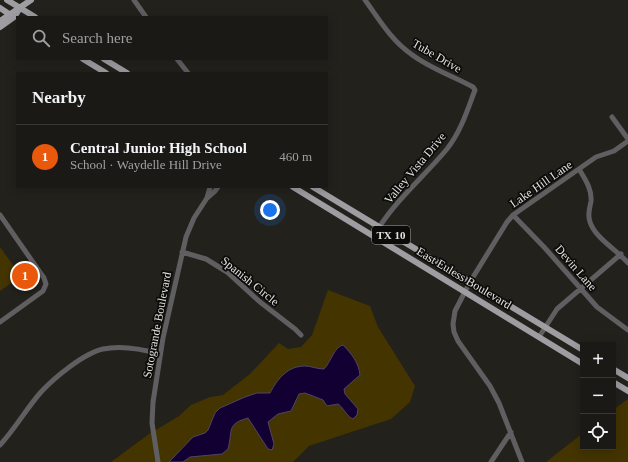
<!DOCTYPE html>
<html lang="en">
<head>
<meta charset="utf-8">
<style>
  :root { --surface:#1a1915; --page:#272622; --text:#f1f3f6; --muted:#9fa0a0; --line:#383834; --accent:#ea580c }
  body { margin:0; font-family:Georgia,serif; background:var(--page); color:var(--text) }
  .controls { position:absolute; right:12px; bottom:12px; display:grid; overflow:hidden; border-radius:0px; box-shadow:0 2px 10px #0003 }
  .controls button { width:36px; height:36px; display:grid; place-items:center; padding:0; border:0; border-bottom:1px solid var(--line); background:var(--surface); color:var(--text); font:20px sans-serif }
  .you { position:absolute; left:270px; top:210px; width:14px; height:14px; margin:-10px; border:3px solid #fff; border-radius:50%; background:#1a73e8; box-shadow:0 0 0 6px #1a73e833 }
  .badge { display:grid; place-items:center; width:26px; height:26px; border-radius:50%; background:var(--accent); color:#fff; font-size:13px; font-weight:700 }
  .pin { position:absolute; translate:-50% -50%; border:2px solid #fff; box-shadow:0 1px 4px #0006 }
  .list { margin:0; padding:0; list-style:none }
  h2 { display:flex; justify-content:space-between; align-items:center; height:52px; margin:0; padding:0 16px; font-size:17px }
  h2 small { font-size:13px; font-weight:400; color:var(--muted) }
  .list li { display:grid; grid-template-columns:26px 1fr auto; gap:12px; align-items:center; box-sizing:border-box; height:64px; padding:0 16px; border-top:1px solid var(--line) }
  .list b { display:block; font-size:15px; white-space:nowrap }
  .list p { margin:0; font-size:13px; white-space:nowrap; color:var(--muted) }
  .list em { font-size:13px; font-style:normal; color:var(--muted) }
  .icon { flex:none; width:22px; height:22px; fill:none; stroke:currentColor; stroke-width:2; stroke-linecap:round; stroke-linejoin:round }
  .map { position:relative; flex:none; width:628px; height:462px; overflow:hidden }
  .search { position:absolute; background:var(--surface); box-shadow:0 2px 10px #0003; left:16px; top:16px; width:312px; height:44px; display:flex; align-items:center; gap:10px; box-sizing:border-box; padding:0 14px; border-radius:0px; color:var(--muted); font-size:15px }
  .panel { position:absolute; background:var(--surface); box-shadow:0 2px 10px #0003; left:16px; top:72px; width:312px; height:116px; border-radius:0px }
  .map>svg:first-child { display:block }
</style>
</head>
<body>
<div class="map">
<svg width="628" height="462" viewBox="0 0 628 462">
  <rect width="100%" height="100%" fill="#23211c"/>
  <path fill="#433400" d="M 0,247 L 21,276 L 0,291 Z
    M 328,290 L 370,306 L 378,327 L 415,386 L 410,402 L 391,419 L 309,446 L 293,462 L 111,462 L 149,434 L 179,416 L 191,405 L 210,397 L 223,395 L 250,374 L 279,343 L 288,349 L 301,347 L 312,335 Z
    M 628,399 L 628,462 L 546,462 L 583,433 L 583,447 L 613,447 L 613,410 Z"/>
  <path fill="#130032" stroke="#514466" d="M 343,345 C 351,353 359,363 360,375 L 344,389 L 345,394 L 358,409 L 357,415 L 353,419 C 346,416 344,408 338,404 L 327,406 L 323,400 L 305,393 L 299,394 L 291,411 L 278,414 L 268,422 L 274,444 L 272,450 L 268,449 L 248,418 C 226,424 233,431 228,449 L 222,454 L 190,457 L 183,462 L 169,462 L 193,437 L 205,433 L 208,430 L 215,413 L 220,408 L 245,397 L 257,393 L 270,393 C 278,378 288,366 305,366 C 311,366 317,369 324,369 C 331,362 334,347 343,345 Z"/>
  <g fill="none" stroke-linecap="round" stroke-linejoin="round">
    <path stroke="#5f5f61" stroke-width="5" d="M 134,0 L 146,17
      M 365,0 C 379,19 391,40 411,54 C 429,68 453,76 473,87 L 475,90 C 467,111 461,131 447,149 C 423,178 392,203 374,236
      M 177,59 L 188,73
      M 612,117 L 628,139
      M 579,169 C 585,179 592,189 591,201 C 590,208 587,214 590,222 C 595,238 617,250 628,263
      M 207,198 L 215,191 L 218,187
      M 0,215 L 44,278 L 46,284 L 43,291 L 0,322
      M 513,215 L 544,247 L 597,307 L 628,330
      M 182,252 L 206,259 L 227,272 L 260,302 L 295,329 L 301,335
      M 539,337 L 557,309 L 621,254
      M 0,445 C 15,429 26,409 41,392 C 54,378 84,353 103,349 C 121,345 142,349 160,354
      M 158,462 L 152,423 L 153,402 L 163,338 L 186,237 L 194,218 L 207,198 L 210,187
      M 491,462 L 511,432
      M 522,462 L 499,403 L 490,386 L 458,341 L 454,332 L 453,324 L 455,311 L 470,282 L 507,222 L 513,215 L 596,157 L 614,151 L 628,141"/>
    <path stroke="#9e9da2" stroke-width="6" d="M 7,0 L 35,17
      M 0,8 L 12,16
      M 0,21 L 31,0
      M 0,27 L 14,17 L 18,11
      M 83,59 L 106,73
      M 104,59 L 127,73
      M 293,187 L 583,364
      M 313,187 L 583,350
      M 613,369 L 628,378
      M 613,382 L 628,391"/>
  </g>
  <g text-anchor="middle" stroke-width="3.5" stroke-linejoin="round" paint-order="stroke">
    <rect fill="#0b0b09" stroke="#a2a19e" stroke-width="1" x="372" y="226" width="38" height="18" rx="3"/>
    <g font-size="11" font-weight="bold" fill="#e2e1de">
      <text x="391" y="239">TX 10</text>
    </g>
    <g font-size="12" fill="#e2e1de" stroke="#0b0b09">
      <text transform="translate(437 56) rotate(30)" y="4">Tube Drive</text>
      <text transform="translate(415 168) rotate(-50)" y="4">Valley Vista Drive</text>
      <text transform="translate(541 184) rotate(-35)" y="4">Lake Hill Lane</text>
      <text transform="translate(576 268) rotate(49)" y="4">Devin Lane</text>
      <text transform="translate(464 278) rotate(31)" y="4">East Euless Boulevard</text>
      <text transform="translate(250 281) rotate(39)" y="4">Spanish Circle</text>
      <text transform="translate(157 325) rotate(-79)" y="4">Sotogrande Boulevard</text>
    </g>
  </g>
</svg>
<div class="controls">
<button>+</button>
<button>−</button>
<button><svg class="icon" aria-label="locate" viewBox="0 0 24 24"><circle cx="12" cy="12" r="6"/><path d="M12 2v4M12 18v4M2 12h4M18 12h4"/></svg></button>
</div>
<div class="you"></div>
<div class="pin badge" style="left:25px;top:276px">1</div>
<div class="search"><svg class="icon" aria-label="search" viewBox="0 0 24 24"><circle cx="10" cy="10" r="6"/><path d="M15 15l6 6"/></svg>Search here</div>
<section class="panel">
<h2>Nearby<small></small></h2>
<ul class="list">
<li><span class="badge">1</span><div><b>Central Junior High School</b><p>School · Waydelle Hill Drive</p></div><em>460 m</em></li>
</ul>
</section>
</div>
</body>
</html>
